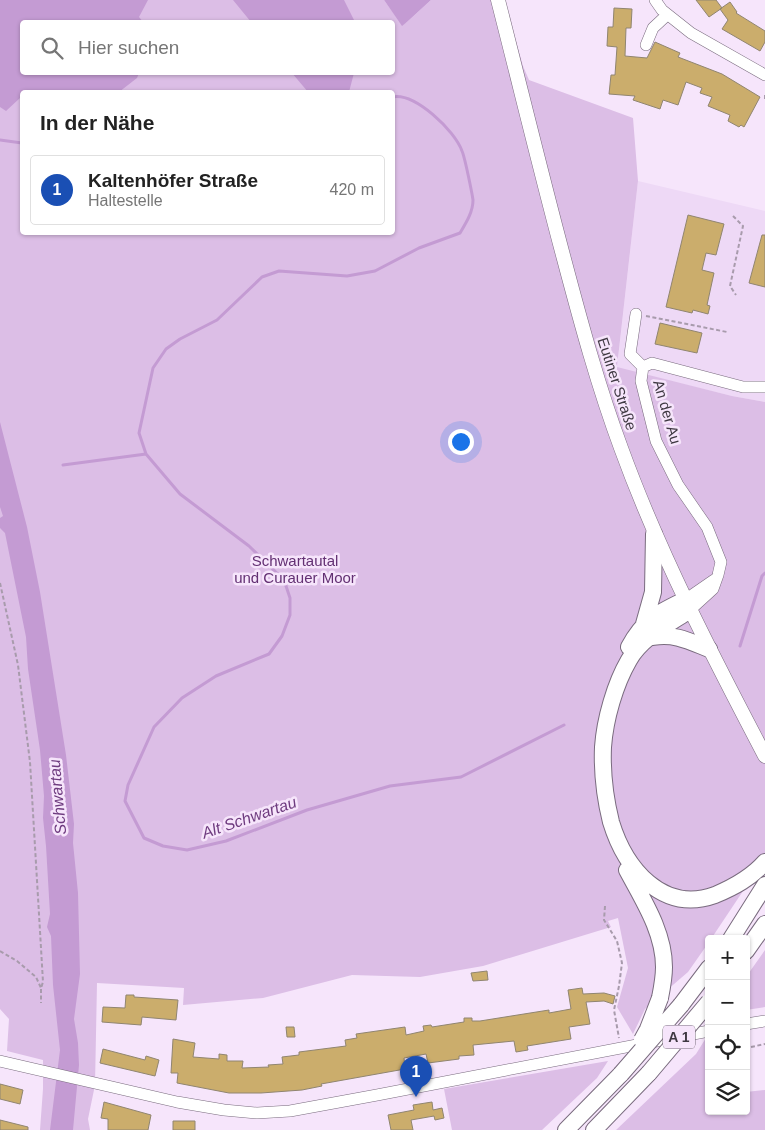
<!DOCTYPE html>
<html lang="de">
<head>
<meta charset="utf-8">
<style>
  :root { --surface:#fff; --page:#f6f6f6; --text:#222; --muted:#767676; --line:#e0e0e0; --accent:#927016 }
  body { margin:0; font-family:Helvetica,sans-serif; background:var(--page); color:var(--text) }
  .controls { position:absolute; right:15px; bottom:15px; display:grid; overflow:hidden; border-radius:5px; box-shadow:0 1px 4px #0004 }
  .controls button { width:45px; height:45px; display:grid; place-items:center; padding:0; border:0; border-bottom:1px solid var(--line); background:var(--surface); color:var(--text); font:25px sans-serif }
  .you { position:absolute; left:460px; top:441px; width:18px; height:18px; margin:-12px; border:4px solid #fff; border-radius:50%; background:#1a73e8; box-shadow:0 0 0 8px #1a73e833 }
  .badge { display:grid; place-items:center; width:32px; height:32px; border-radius:50%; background:var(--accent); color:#fff; font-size:16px; font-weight:700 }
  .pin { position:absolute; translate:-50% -41px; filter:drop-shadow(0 1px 2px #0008) }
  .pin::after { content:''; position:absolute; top:26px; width:18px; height:15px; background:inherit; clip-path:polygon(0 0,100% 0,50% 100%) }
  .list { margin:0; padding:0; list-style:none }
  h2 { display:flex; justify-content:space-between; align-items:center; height:65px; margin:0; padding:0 20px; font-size:21px }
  h2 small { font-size:16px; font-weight:400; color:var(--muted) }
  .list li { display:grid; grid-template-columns:32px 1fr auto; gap:15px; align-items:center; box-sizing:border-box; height:70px; margin:0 10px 10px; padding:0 10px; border:1px solid var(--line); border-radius:5px }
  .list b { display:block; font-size:19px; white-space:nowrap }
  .list p { margin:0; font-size:16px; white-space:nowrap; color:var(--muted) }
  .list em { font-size:16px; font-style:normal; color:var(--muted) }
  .icon { flex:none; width:28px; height:28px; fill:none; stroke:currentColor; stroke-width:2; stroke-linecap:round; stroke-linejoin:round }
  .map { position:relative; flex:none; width:765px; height:1130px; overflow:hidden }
  .search { position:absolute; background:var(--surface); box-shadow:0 1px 4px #0004; left:20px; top:20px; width:375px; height:55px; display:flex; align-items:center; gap:12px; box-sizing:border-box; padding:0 18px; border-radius:5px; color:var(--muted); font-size:19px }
  .panel { position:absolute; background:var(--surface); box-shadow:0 1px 4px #0004; left:20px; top:90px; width:375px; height:145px; border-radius:5px }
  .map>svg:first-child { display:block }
</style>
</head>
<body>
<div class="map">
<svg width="765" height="1130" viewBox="0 0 765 1130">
  <rect width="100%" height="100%" fill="#f6e5fb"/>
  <path fill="#eed9f6" d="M 638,181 L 765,211 L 765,402 L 732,396 L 617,368 Z"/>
  <path fill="#dcbee6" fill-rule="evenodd" d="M 0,0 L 384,0 L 402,25 L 407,22 L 431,0 L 504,0 L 523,66 L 529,80 L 633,118 L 638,181 L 617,367 L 732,396 L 765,402 L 765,858 L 711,939 L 709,939 L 709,942 L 688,972 L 645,1009 L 633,1034 L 617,1007 L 628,968 L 618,918 L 608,921 L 611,927 L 483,966 L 420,977 L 352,975 L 263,998 L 183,1005 L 184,988 L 97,983 L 95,1085 L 88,1119 L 90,1130 L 40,1130 L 43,1089 L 43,1060 L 7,1051 L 9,1019 L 0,1009 ZM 22,22 L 392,22 L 392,72 L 22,72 ZM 22,92 L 392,92 L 392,232 L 22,232 Z
    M 765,950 L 765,1007 L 746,1010 L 746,977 Z
    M 709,1033 L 709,1111 L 746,1111 L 746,1092 L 765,1090 L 765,1130 L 616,1130 L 696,1054 Z
    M 608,1061 L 597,1078 L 542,1130 L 452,1130 L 444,1089 Z"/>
  <path fill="#c49bd3" d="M 0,0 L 148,0 L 139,17 L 143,22 L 22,22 L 22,72 L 139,73 L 137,78 L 119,92 L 22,92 L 22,101 L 20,98 L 6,111 L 0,107 Z
    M 233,0 L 344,0 L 355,22 L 251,22 Z
    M 384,0 L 431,0 L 407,22 L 402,26 Z
    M 292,73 L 354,73 L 349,92 L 308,92 Z
    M 0,422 L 27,527 L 40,592 L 66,755 L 74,824 L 73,843 L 78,893 L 80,974 L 74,1019 L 78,1043 L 79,1065 L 73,1130 L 50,1130 L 60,1050 L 53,985 L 51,936 L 47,927 L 50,914 L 46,846 L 43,818 L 44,796 L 40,750 L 28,669 L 26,637 L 5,533 L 0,528 L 0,518 L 3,516 L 0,507 Z"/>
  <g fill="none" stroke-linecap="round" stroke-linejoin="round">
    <path stroke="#c49bd3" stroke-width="3" d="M 392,97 C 415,92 455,131 462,151 C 465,158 472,193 473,200 C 473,212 466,223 460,233 L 419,248 L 375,271 L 347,276 L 279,271 L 262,277 L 217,320 L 180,339 L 166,349 L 153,368 L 139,433 L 146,454 L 180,494 L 249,546 L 284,580 L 290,598 L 290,615 L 282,636 L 269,654 L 216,676 L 182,698 L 154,727 L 128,785 L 125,801 L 144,838 L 163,846 L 187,850 L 226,841 L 307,810 L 390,786 L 461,777 L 564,725
      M 0,140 L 22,143
      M 63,465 L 146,454
      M 740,646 L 762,576 L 765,573"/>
  </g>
  <path fill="#cbad6c" stroke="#908570" d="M 696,0 L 716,0 L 722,8 L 709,17 Z
    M 730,2 L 737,12 L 736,13 L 765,31 L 765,42 L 760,51 L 722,29 L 728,20 L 720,9 Z
    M 614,8 L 632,9 L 631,28 L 626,28 L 625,56 L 647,58 L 655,42 L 680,53 L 678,57 L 722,74 L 760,97 L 744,127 L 741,125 L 739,127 L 728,121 L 730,115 L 708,106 L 712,97 L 700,93 L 702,88 L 686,82 L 678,105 L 663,100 L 660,109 L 633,100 L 635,96 L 609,94 L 611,75 L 615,75 L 617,47 L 607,46 L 608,27 L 613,27 Z
    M 688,215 L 724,224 L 716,255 L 706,253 L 702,270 L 714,273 L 707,305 L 710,306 L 708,314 L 693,310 L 692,313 L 666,307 Z
    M 762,235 L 765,235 L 765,287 L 749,283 Z
    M 660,323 L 702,333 L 697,353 L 655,344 Z
    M 487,971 L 488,980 L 473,981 L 471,973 Z
    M 582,988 L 583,994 L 604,993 L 615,996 L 613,1004 L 604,1001 L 586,1002 L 590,1024 L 569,1027 L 571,1039 L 527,1046 L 528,1050 L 516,1052 L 514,1041 L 473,1045 L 474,1055 L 459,1056 L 459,1059 L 428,1063 L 426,1054 L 404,1058 L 405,1069 L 321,1084 L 322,1086 L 302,1090 L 261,1093 L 229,1093 L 177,1083 L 178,1073 L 171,1073 L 173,1039 L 195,1043 L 193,1057 L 219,1059 L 219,1054 L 227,1055 L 227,1061 L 243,1061 L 242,1068 L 269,1067 L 268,1065 L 283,1064 L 282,1057 L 299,1055 L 299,1052 L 346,1046 L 345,1040 L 357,1038 L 356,1034 L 405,1027 L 406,1035 L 424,1031 L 423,1026 L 431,1025 L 432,1027 L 464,1022 L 464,1018 L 472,1018 L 472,1021 L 480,1021 L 549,1010 L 549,1013 L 571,1009 L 568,990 Z
    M 126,995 L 134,995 L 134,997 L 178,1000 L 176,1020 L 142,1017 L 141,1025 L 102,1022 L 103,1007 L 125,1008 Z
    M 286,1027 L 294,1027 L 295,1037 L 287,1037 Z
    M 103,1049 L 145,1060 L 146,1056 L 159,1060 L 155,1076 L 100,1063 Z
    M 0,1084 L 23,1090 L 20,1104 L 0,1099 Z
    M 104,1102 L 151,1115 L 148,1130 L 108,1130 L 108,1119 L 101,1118 Z
    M 432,1102 L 433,1110 L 442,1108 L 444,1118 L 435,1120 L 434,1116 L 411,1120 L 413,1130 L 391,1130 L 388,1115 L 414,1110 L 413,1105 Z
    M 0,1120 L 28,1127 L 28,1130 L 0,1130 Z
    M 173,1121 L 195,1121 L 195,1130 L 173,1130 Z"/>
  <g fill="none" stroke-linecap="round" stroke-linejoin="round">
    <defs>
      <path id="minor" d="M 655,0 L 662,10 L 691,33 L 765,75
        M 646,45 L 653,28 L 667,15
        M 636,314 L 630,354 L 643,367
        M 685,600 L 714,580
        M 690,610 L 713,589 L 718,575 L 721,562 L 707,527 L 678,485 L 656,441 L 641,381 L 643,367 L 652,363 L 743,387 L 765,387
        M 746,1024 L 765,1021
        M 0,1061 L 177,1102 L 224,1110 L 257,1113 L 290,1111 L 377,1095 L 709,1031"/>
      <path id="major" d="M 498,0 C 520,86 541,173 564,259 C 581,323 598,386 621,448 C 660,555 712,655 765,756"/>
      <path id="highway" d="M 690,610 C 669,624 642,637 629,660 C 615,684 605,719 603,747 C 602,771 605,798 611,822 C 625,868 662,914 715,895 C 734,887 751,878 765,862
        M 644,624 L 653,592 L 654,534
        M 653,637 C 674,633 689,641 709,649
        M 629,647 C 644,619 658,613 685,600
        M 627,870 C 643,900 664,932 664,967 C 664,977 662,988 660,998
        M 731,939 L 765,885
        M 746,951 L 765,924
        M 681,1005 L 709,968
        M 566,1130 L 621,1074
        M 594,1130 L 649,1073"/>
    </defs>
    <use href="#minor" stroke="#796b7e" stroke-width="12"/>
    <use href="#major" stroke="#796b7e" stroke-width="15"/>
    <use href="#highway" stroke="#796b7e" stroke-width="18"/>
    <path stroke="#a89bac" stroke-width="2" stroke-dasharray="4 2.5" stroke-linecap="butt" d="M 765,95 L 765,101
      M 733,216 L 743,226 L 730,286 L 736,295
      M 646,316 L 727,332
      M 0,583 L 18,665 L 30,762 L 43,982 L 41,988 L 41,1003
      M 605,906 L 604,920 L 617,941 L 622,963 L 619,986 L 614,1010 L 619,1038
      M 0,951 L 17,961 L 36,977 L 41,988
      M 751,1047 L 765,1044"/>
    <use href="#minor" stroke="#fff" stroke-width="11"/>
    <use href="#major" stroke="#fff" stroke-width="14"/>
    <use href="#highway" stroke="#fff" stroke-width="16"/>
    <defs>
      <path id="highway-bridge" d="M 642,1040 L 648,1029 L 660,998
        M 649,1073 L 709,1002
        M 621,1074 L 681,1005"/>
    </defs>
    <use href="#highway-bridge" stroke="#796b7e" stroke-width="18" stroke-linecap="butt"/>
    <use href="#highway-bridge" stroke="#fff" stroke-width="16"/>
  </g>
  <g text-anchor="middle" stroke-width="5" stroke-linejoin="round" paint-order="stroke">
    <rect fill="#f6e5fb" stroke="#766d7a" stroke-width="1" x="663" y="1025.5" width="32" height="23" rx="4"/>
    <g font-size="14" font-weight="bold" fill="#3f3942">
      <text x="679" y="1042">A 1</text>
    </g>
    <g font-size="15" fill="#3f3942" stroke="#f6e5fb">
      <text transform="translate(617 384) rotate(72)" y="5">Eutiner Straße</text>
      <text transform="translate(667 412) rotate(74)" y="5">An der Au</text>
    </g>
    <g font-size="15" fill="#633073" stroke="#f6e5fb">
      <text x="295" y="566">Schwartautal<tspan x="295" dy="17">und Curauer Moor</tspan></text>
    </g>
    <g font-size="16" font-style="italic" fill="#6e3b7f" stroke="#f6e5fb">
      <text transform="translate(57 797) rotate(-95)" y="6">Schwartau</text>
      <text transform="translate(249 817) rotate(-19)" y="6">Alt Schwartau</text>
    </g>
  </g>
</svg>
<div class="controls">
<button>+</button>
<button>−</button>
<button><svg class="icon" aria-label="locate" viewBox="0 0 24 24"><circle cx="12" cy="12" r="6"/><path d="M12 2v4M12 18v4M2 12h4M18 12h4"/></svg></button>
<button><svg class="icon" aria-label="layers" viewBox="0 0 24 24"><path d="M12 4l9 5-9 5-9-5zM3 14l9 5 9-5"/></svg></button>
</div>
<div class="you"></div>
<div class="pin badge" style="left:416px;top:1097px;background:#1a4fb4">1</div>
<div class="search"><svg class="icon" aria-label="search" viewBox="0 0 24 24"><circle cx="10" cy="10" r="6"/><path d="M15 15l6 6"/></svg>Hier suchen</div>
<section class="panel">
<h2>In der Nähe<small></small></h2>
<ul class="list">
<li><span class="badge" style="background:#1a4fb4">1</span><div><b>Kaltenhöfer Straße</b><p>Haltestelle</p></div><em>420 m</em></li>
</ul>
</section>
</div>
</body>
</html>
